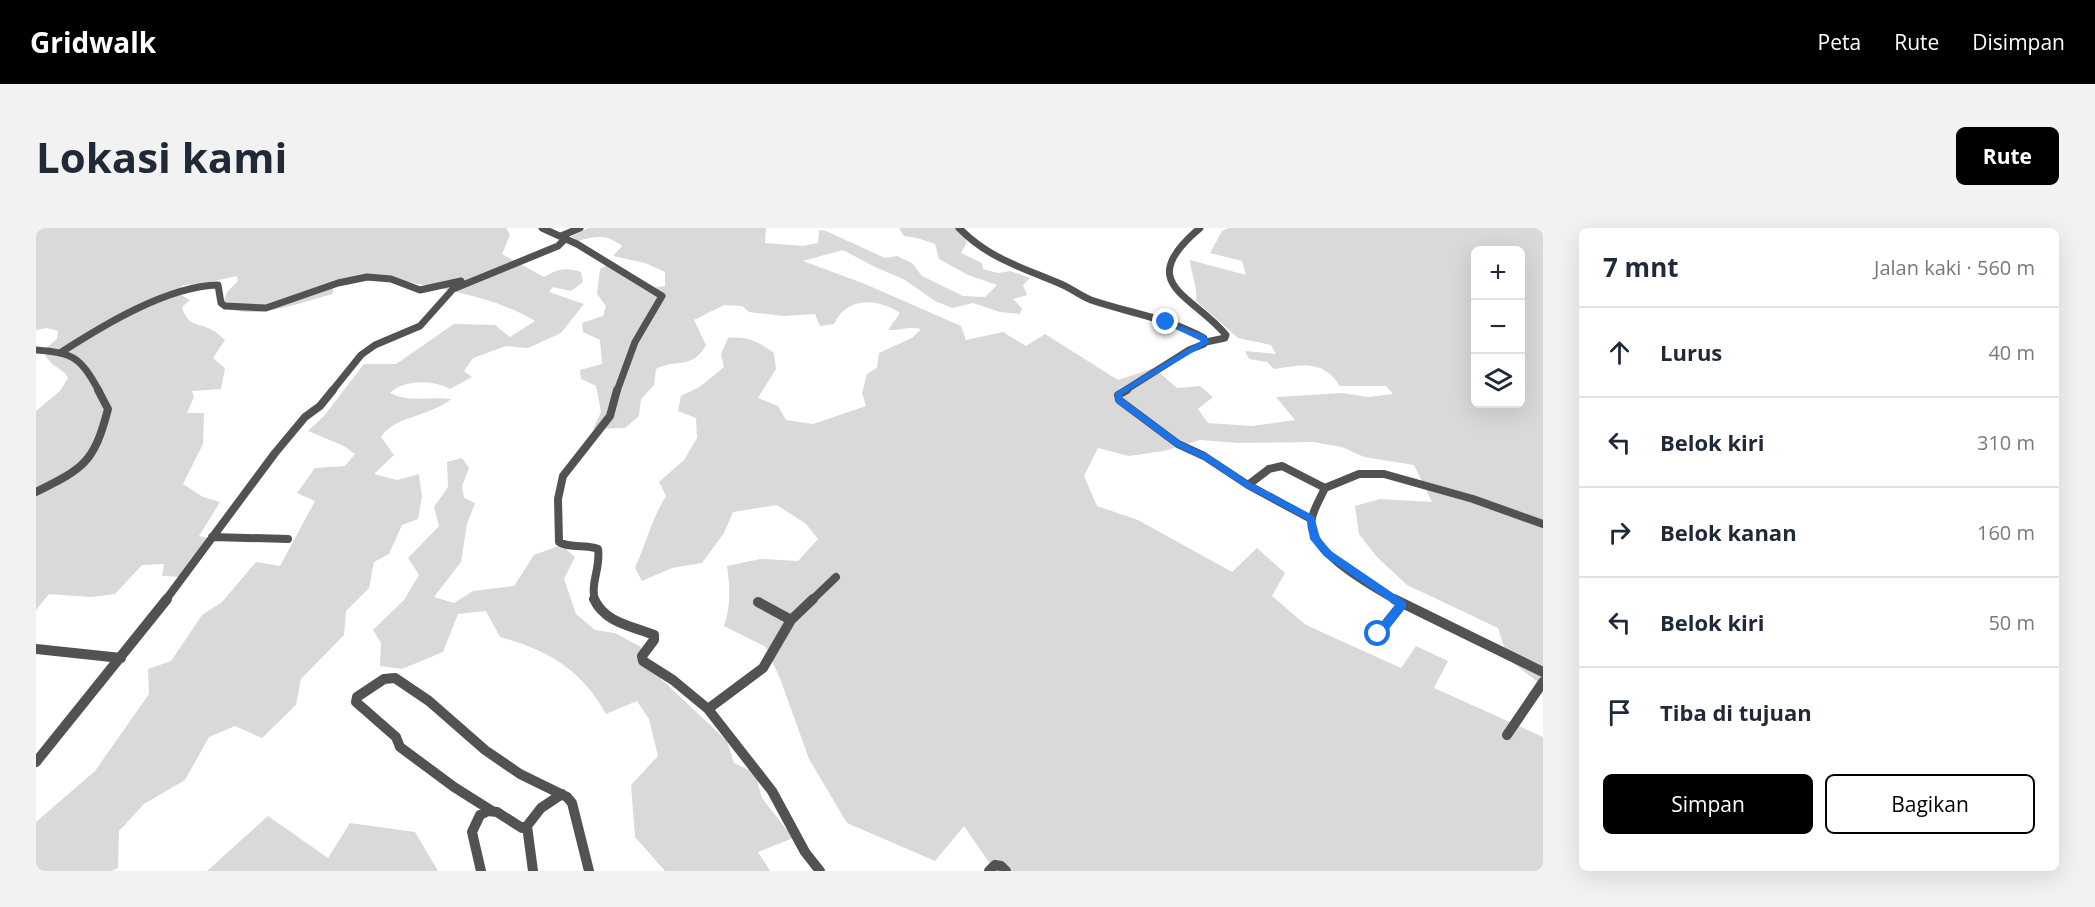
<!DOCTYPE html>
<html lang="id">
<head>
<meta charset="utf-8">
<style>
  :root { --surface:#fff; --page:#f2f2f3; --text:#1f2937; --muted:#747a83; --line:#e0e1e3; --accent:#000 }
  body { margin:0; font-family:"Open Sans",sans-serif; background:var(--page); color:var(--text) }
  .controls { position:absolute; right:18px; top:18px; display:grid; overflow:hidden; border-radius:9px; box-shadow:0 6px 24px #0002 }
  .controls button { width:54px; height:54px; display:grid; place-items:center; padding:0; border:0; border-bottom:2px solid var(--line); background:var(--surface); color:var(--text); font:30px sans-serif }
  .stop { position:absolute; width:18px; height:18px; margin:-14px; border:4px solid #1a73e8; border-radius:50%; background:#fff }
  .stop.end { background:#1a73e8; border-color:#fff; box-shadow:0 2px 6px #0008 }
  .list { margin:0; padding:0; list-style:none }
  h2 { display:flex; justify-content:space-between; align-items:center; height:78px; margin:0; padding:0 24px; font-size:26px }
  h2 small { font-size:20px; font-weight:400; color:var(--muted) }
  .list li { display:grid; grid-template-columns:39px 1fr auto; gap:18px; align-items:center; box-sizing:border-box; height:90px; padding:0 24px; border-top:2px solid var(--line) }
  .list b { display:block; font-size:22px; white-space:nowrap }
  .list em { font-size:20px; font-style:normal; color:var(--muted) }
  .actions { display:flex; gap:12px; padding:18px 24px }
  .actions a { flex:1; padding:14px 0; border:2px solid var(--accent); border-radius:9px; text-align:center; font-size:21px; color:var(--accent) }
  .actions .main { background:var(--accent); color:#fff }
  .icon { flex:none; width:33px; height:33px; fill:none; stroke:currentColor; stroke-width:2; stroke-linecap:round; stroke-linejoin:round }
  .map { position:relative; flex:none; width:1507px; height:643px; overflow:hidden; border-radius:9px }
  header { display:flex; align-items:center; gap:36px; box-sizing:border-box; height:84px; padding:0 30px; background:var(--accent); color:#fff }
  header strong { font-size:28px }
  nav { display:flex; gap:33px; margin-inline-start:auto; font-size:21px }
  .intro { display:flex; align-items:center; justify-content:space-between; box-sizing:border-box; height:144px; padding:0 36px }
  h1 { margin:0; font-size:42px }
  .button { padding:15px 27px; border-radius:9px; background:var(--accent); color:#fff; font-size:21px; font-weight:700 }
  main { display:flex; gap:36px; padding:0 36px }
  aside { flex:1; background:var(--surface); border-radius:9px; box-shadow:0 6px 24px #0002 }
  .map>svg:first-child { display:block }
</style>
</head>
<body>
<header>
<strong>Gridwalk</strong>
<nav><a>Peta</a><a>Rute</a><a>Disimpan</a></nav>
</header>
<div class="intro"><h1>Lokasi kami</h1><a class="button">Rute</a></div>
<main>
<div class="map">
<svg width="1507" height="643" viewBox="0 0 1507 643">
  <rect width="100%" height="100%" fill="#fff"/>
  <path fill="#d9d9d9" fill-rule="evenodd" d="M 0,0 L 470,0 L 474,7 L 466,26 L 508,49 C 521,41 531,39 545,44 L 547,54 L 535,63 L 517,59 L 513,64 L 548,76 L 525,105 L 492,120 L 470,118 L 437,130 L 428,143 L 436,149 L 414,161 C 397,152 369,151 354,165 C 373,175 394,168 415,171 C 393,189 358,188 345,209 L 358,227 L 338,246 L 361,252 L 383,246 L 386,269 L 382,291 L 366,297 L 353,326 L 338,334 L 333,360 L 310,383 L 308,407 L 265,451 L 260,477 L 226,510 L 199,498 L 173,509 L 149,552 L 108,576 L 83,603 L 82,640 L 76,643 L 0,643 L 0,594 L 59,543 L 113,466 L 112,441 L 135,433 L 166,387 L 186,374 L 220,334 L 244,338 L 279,273 L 261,265 L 279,240 L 309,238 L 319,226 L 308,218 L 272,203 L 288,188 L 328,136 L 360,136 L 418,96 L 459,97 L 474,109 L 499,93 C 458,68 404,61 357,51 L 346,50 L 297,59 L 297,66 C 266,74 217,94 186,78 L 191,64 L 202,53 L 201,48 L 165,56 L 147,57 L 140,64 L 154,72 L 146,79 C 152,99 161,94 176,102 C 181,104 185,109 189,112 L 177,130 L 189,140 L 185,161 L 156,163 L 158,169 L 151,185 L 168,185 L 167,216 L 147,256 L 167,269 L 184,274 L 163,308 L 175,311 L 146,349 L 126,348 L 128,336 L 106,337 L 79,366 L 55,369 L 13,366 L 0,382 L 0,183 L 24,163 L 32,150 L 29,145 L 16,136 L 10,129 L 9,121 L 21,111 L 22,103 L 11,100 L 0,102 Z
    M 553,0 L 730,0 L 729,15 L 767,18 L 782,15 L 783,2 L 790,3 L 849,30 L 861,28 L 876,35 L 886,48 L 927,68 L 949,69 L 961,57 L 932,47 L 903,31 L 899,16 L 881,10 L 868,8 L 863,0 L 920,0 L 931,14 L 925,25 L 946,35 L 947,41 L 962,45 L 974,43 L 994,50 L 987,57 L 991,67 L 977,71 L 986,80 L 984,86 L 964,84 L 937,75 L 916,80 L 899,73 L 869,52 L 837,38 L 807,22 L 767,33 L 829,56 L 925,98 L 930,112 L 967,104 L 990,118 L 1009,106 L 1082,152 L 1118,140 L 1141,160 L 1164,158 L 1177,169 L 1162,181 L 1172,195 L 1216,198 L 1259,192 L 1240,169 L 1307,165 L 1332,169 L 1357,166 L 1350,158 L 1304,158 C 1287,131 1266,137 1238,141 L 1231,134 L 1213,131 L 1209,123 L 1240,126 L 1235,117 L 1202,110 L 1160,73 C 1162,59 1155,46 1154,32 L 1210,47 L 1206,33 L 1174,25 L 1186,3 L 1193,0 L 1507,0 L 1507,458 L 1472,431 L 1462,400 L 1371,357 L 1341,329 L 1323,306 L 1319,278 L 1344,271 L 1396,274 L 1378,237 L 1328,229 L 1306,219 L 1277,214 L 1202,215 L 1164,212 L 1128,223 L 1093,228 L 1062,220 L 1048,248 L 1061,278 L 1102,292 L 1196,344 L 1221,320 L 1249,345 L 1236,368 L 1270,397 L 1365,440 L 1380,418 L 1412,433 L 1398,460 L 1507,509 L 1507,643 L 959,643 L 928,598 L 899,633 L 811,595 L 773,531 L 745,453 L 730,419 L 688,398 C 695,378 694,360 691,338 L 724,331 L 762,333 L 782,311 L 770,296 L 741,277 L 697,284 L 688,305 L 666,335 L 636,340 L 606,353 L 599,340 C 610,316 616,290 630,268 L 623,254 L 648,232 L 661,210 L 660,190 L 642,183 L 645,168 L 665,158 L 688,139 L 685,126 L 692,110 C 711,108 723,114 738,125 L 740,141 L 722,170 L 742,178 L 750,192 L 777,196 L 830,178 L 826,165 L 831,146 L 841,140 L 843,125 L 876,110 L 885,101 C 874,98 864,103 852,102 L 864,85 C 842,70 811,68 798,96 L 784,98 L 779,86 L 747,88 L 713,84 L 706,78 L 688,77 L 658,92 L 670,117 C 656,143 638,130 620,141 L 618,157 L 605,171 L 603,188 L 589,200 L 557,201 L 565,184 L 560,158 L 545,151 L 544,142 L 566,136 L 564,112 L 547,104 L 546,95 L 567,88 L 570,78 L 561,66 L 564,41 L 571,37 L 608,61 L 629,58 L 629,44 L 609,35 L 577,28 L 586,18 C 571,6 560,8 542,13 L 535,8 ZM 1440,22 L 1484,22 L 1484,176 L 1440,176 Z
    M 426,230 L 433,240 L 426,258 L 428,270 L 439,275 L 431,296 L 425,334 L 398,369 L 418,375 L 437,363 L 478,358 L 498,327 L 525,317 L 539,329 L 528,351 L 540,386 L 559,402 L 579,405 L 605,419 L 605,432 L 691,513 L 698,535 L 719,545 L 726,570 L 757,610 L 722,624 L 734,643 L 629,643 L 599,609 L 595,557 L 622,528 L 613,491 L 601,473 L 570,486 C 546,442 512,422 464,409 L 450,383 L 422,386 L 407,424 L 366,441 L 344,438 L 345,415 L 337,402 L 368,372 L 383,347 L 372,330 L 403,298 L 398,279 L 412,259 L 411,234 Z
    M 232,588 L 292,630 L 314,595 L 379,604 L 402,643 L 171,643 Z"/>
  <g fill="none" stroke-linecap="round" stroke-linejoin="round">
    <path stroke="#525252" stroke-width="7" d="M 506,0 L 541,16 L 626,68 L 599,114 L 581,163
      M 923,0 C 953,31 988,40 1027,57 C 1036,61 1045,68 1055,72 C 1093,85 1132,90 1168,110 L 1168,116 L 1153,122 L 1088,163
      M 1164,0 C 1097,56 1156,66 1190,107 L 1189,110 L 1170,114
      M 525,8 L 544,0
      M 0,122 C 38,125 44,129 63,163
      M 24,125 C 66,98 131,58 182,57 L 185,75 L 189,78 L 230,80 L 302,55 L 331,49 L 355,51 L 384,62 L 425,53
      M 296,163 L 325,127 L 339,117 L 384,98 L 417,61 L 522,18 L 528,12"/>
    <path stroke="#525252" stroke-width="8" d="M 1091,162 L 1082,167 L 1083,172 L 1142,216 L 1168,228 L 1212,257 L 1275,291
      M 1212,257 L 1233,241 L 1246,238 L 1289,260
      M 0,264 C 48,240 58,235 72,181 L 62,162
      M 176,309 L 252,311
      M 129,373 L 239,225 L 269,189 L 284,178 L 297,162
      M 559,373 C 554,355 565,339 562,321 C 549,316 535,321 523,314 L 522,271 L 527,248 L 574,188 L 581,162
      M 775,373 L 800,349
      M 1361,373 C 1337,359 1268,322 1276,290 C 1278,280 1285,269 1289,260 L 1323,246 L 1348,246 L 1437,271 L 1507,296"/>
    <path stroke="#525252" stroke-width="10" d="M 558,371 C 569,395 596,398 618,407 L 618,412 L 606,428 L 607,433 L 637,452 L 672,481 L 736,563 L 769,624 L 784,643
      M 1358,371 L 1507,444
      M 722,374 L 755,392
      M 1342,406 L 1366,376
      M 0,421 L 85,430
      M 672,481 L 727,440 L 755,392 L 777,371
      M 1471,507 L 1507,454
      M 0,534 L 131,371
      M 456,583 L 418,559 L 364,519 L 360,509 L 320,474 L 321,469 L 348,451 L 359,450 L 393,473 L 449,522 L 484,546 L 531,569 L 536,575 L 553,643
      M 491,598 L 497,643
      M 445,643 L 436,604 L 444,587 L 452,583 L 461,584 L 486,600 L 491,598 L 505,580 L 526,566
      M 953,643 L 959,637 L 965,638 L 970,643"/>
  </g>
  <path fill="#1a73e8" d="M 1127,92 L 1168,107 L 1174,114 L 1095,161 L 1086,167 L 1087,171 L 1145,214 L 1171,226 L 1215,255 L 1278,288 L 1284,310 L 1295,323 L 1370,374 L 1370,379 L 1346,410 L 1339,410 L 1337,406 L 1359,377 L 1288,328 L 1274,311 L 1271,292 L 1209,259 L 1165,230 L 1139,218 L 1080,174 L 1079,165 L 1165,113 L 1127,95 Z"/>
</svg>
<div class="controls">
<button>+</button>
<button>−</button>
<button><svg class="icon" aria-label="layers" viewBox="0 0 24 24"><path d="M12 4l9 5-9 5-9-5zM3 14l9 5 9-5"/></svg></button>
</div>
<div class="stop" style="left:1342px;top:406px"></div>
<div class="stop end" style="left:1130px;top:94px"></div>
</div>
<aside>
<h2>7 mnt<small>Jalan kaki · 560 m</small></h2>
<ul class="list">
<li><svg class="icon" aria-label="ahead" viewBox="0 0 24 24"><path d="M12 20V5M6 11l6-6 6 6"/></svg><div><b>Lurus</b></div><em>40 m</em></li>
<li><svg class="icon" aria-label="left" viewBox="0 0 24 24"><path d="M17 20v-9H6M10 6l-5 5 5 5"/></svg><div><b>Belok kiri</b></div><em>310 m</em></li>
<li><svg class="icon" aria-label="right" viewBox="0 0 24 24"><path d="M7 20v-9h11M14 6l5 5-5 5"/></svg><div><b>Belok kanan</b></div><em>160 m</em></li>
<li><svg class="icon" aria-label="left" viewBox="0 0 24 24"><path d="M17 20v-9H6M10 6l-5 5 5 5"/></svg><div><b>Belok kiri</b></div><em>50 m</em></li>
<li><svg class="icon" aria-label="arrive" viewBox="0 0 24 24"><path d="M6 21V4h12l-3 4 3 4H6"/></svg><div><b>Tiba di tujuan</b></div></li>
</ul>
<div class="actions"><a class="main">Simpan</a><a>Bagikan</a></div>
</aside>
</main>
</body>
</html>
